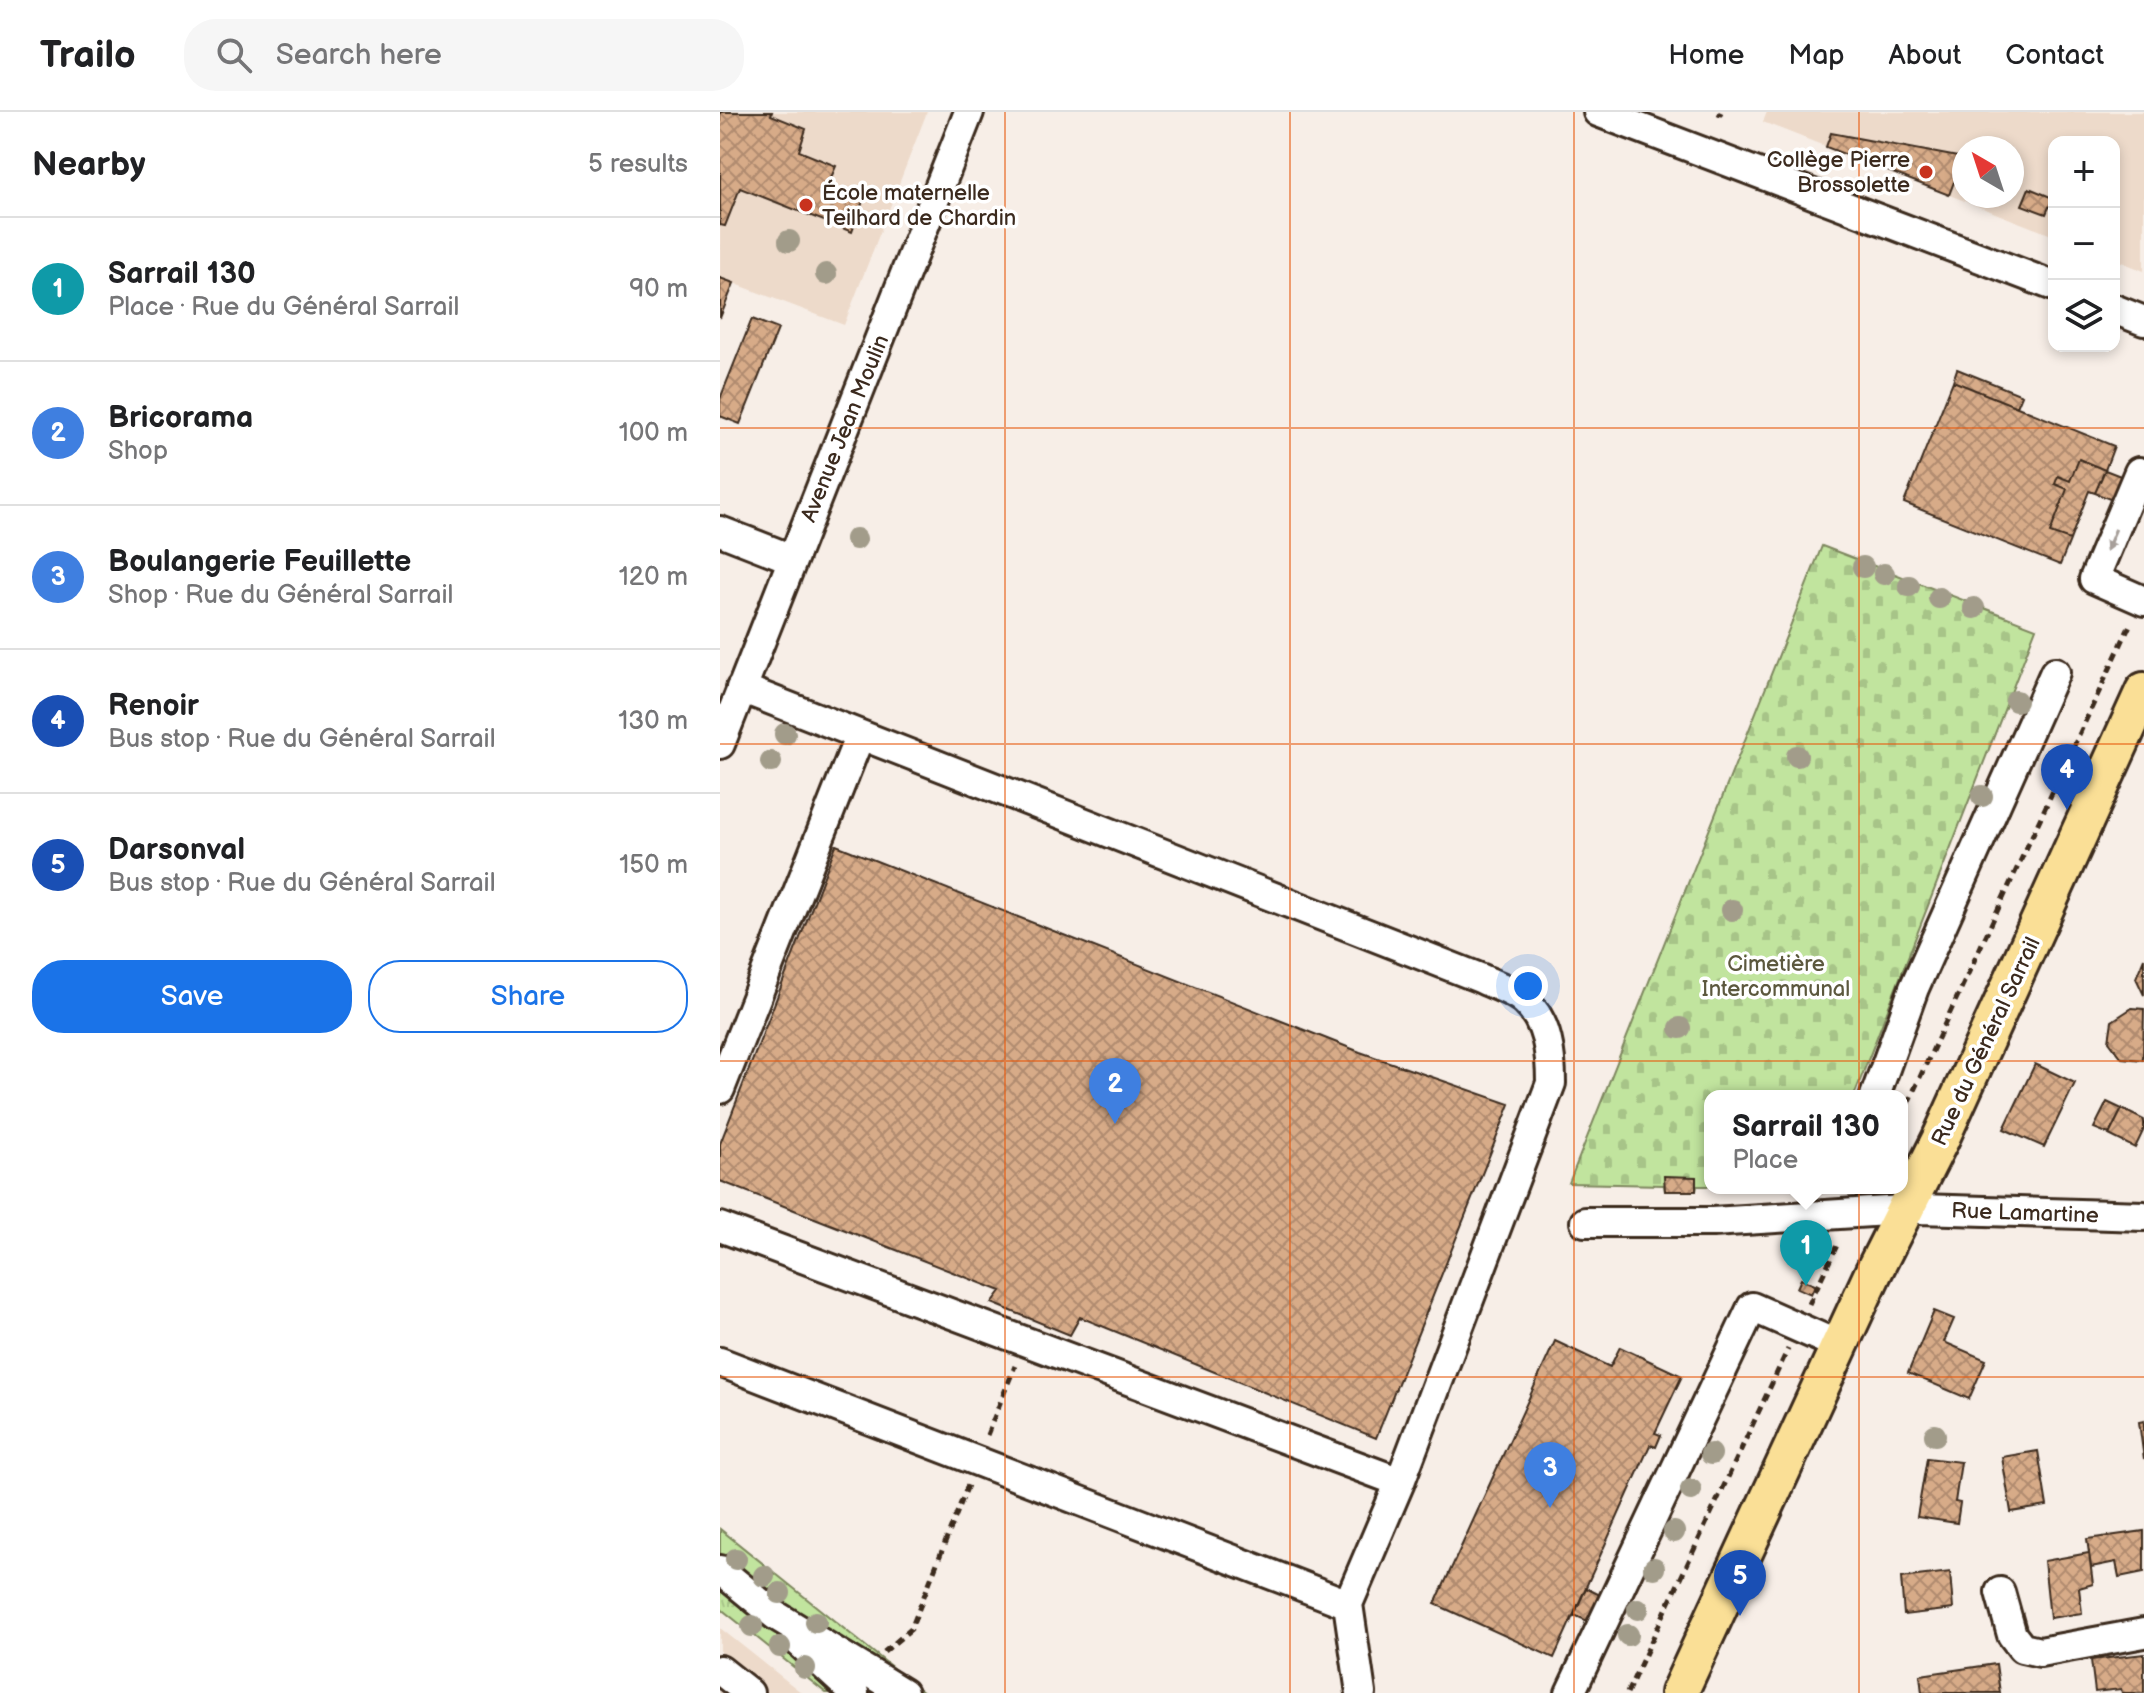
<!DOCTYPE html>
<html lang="en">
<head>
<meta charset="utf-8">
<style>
  :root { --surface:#fff; --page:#f6f6f6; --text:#202124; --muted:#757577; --line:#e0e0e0; --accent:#1a73e8 }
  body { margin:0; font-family:"Balsamiq Sans",sans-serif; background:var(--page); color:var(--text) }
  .controls { position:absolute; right:24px; top:24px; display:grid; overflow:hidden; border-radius:16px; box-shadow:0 4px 12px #0003 }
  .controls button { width:72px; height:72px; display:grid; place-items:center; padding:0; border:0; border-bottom:2px solid var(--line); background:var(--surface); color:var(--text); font:40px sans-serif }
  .compass { position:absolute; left:1232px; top:24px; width:72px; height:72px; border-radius:50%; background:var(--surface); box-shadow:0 4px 12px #0003; rotate:321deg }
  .you { position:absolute; left:808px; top:874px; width:28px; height:28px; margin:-20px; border:6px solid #fff; border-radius:50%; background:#1a73e8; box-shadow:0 0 0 12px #1a73e833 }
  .badge { display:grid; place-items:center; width:52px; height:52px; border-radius:50%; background:var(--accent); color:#fff; font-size:26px; font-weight:700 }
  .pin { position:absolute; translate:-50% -66px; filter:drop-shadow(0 2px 4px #0008) }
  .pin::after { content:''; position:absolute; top:42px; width:28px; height:24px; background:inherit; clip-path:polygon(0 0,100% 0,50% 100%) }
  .popup { position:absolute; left:984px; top:978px; width:204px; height:104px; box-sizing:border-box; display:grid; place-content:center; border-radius:16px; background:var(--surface); filter:drop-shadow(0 2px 6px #0005); font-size:26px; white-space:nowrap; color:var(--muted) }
  .popup b { font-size:30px; color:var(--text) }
  .popup::after { content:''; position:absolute; left:50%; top:100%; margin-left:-16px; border:16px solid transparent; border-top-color:var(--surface) }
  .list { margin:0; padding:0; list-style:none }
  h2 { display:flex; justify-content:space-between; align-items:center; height:104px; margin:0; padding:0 32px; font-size:34px }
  h2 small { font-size:26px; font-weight:400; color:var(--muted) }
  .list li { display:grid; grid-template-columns:52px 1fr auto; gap:24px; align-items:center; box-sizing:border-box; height:144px; padding:0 32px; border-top:2px solid var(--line) }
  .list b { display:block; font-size:30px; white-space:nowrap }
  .list p { margin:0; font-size:26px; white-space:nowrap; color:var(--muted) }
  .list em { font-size:26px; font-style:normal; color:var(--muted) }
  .actions { display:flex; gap:16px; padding:24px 32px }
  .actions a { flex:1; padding:18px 0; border:2px solid var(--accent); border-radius:32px; text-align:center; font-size:28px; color:var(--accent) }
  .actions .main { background:var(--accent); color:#fff }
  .icon { flex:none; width:44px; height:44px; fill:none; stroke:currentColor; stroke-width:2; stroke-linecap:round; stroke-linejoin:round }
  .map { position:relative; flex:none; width:1424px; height:1581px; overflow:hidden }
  header { display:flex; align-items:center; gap:48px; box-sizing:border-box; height:112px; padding:0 40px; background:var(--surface); border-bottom:2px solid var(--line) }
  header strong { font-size:38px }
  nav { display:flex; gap:44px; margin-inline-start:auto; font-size:28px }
  .search { width:560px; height:72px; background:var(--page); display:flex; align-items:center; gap:20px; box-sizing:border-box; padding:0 28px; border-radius:32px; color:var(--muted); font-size:30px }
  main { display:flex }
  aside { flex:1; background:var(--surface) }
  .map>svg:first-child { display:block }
</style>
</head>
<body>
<header>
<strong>Trailo</strong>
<div class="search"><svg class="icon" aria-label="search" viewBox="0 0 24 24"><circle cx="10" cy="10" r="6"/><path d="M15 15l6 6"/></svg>Search here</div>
<nav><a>Home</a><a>Map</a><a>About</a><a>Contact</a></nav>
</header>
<main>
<aside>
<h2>Nearby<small>5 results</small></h2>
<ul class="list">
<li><span class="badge" style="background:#0f9aa8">1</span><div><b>Sarrail 130</b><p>Place · Rue du Général Sarrail</p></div><em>90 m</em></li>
<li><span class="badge" style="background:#3f7fe0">2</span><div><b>Bricorama</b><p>Shop</p></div><em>100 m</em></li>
<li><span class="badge" style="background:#3f7fe0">3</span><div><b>Boulangerie Feuillette</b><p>Shop · Rue du Général Sarrail</p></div><em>120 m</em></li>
<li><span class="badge" style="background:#1a4fb4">4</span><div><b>Renoir</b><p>Bus stop · Rue du Général Sarrail</p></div><em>130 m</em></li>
<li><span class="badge" style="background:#1a4fb4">5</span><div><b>Darsonval</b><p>Bus stop · Rue du Général Sarrail</p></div><em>150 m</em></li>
</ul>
<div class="actions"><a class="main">Save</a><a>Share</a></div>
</aside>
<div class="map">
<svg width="1424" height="1581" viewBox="0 0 1424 1581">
  <defs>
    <pattern id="grass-tufts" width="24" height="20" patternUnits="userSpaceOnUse" patternTransform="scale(2)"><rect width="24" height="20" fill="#c1e49e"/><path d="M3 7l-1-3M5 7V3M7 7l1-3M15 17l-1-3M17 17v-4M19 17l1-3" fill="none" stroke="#a7c488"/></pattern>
    <pattern id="cemetery-stones" width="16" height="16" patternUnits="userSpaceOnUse" patternTransform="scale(2)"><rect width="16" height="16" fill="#c1e49e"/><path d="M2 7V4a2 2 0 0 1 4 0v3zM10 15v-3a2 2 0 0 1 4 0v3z" fill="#a7c488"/></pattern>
    <pattern id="building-cross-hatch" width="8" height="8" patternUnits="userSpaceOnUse" patternTransform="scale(2)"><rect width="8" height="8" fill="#d7ab88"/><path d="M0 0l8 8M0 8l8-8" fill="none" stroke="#b08b6f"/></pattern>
  </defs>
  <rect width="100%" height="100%" fill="#f7eee7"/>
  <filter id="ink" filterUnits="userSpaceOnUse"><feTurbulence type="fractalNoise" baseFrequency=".0125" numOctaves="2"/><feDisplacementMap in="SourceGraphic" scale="16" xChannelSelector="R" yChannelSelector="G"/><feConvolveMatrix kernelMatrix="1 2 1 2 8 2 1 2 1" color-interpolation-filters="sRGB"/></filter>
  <g filter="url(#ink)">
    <path fill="#eddaca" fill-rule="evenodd" d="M 0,0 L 207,0 L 124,213 L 0,166 Z
      M 1047,0 L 1424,0 L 1424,159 L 1394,147 L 1394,30 L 1334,30 L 1334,124 L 1043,10 ZM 1244,36 L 1292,36 L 1292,84 L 1244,84 Z
      M 0,1516 L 82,1581 L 0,1581 Z"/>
    <path fill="url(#grass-tufts)" stroke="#7e875e" stroke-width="2" d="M 0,1417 L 204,1581 L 195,1581 L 89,1514 L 0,1441 Z
      M 0,1477 L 78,1539 L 112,1581 L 106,1581 L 0,1496 Z"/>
    <path fill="url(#cemetery-stones)" stroke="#7e875e" stroke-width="2" d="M 1102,434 L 1316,516 L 1134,984 L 990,984 L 990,1074 L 977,1074 L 976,1079 L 945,1079 L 944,1073 L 849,1071 Z"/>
    <path fill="url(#building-cross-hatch)" stroke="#3b2a1e" stroke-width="2" d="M 0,0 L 52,0 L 51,3 L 86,17 L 79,39 L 116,54 L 107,75 L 143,89 L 132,120 L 20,76 L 5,114 L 0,113 Z
      M 1111,21 L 1243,46 L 1229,83 L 1106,35 Z
      M 1309,76 L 1333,86 L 1326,102 L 1302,93 Z
      M 0,166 L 14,171 L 0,206 Z
      M 32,207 L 58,217 L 20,312 L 0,304 L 0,287 Z
      M 1237,257 L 1302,283 L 1297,295 L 1233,269 Z
      M 1233,269 L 1394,334 L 1385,358 L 1359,347 L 1350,369 L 1338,364 L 1335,372 L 1347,377 L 1330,421 L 1350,428 L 1340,453 L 1184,391 Z
      M 1359,347 L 1385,358 L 1375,381 L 1369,379 L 1350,428 L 1330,421 L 1347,377 L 1335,372 L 1338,364 L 1350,369 Z
      M 1385,358 L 1424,373 L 1414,397 L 1375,381 Z
      M 116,733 L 640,940 L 790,992 L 656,1326 L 360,1205 L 350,1223 L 272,1191 L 281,1179 L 0,1069 L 0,1032 Z
      M 1424,846 L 1424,883 L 1416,866 Z
      M 1412,896 L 1424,897 L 1423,948 L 1402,946 L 1389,929 L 1392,909 Z
      M 1315,952 L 1355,971 L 1324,1035 L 1284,1017 Z
      M 1387,990 L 1402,997 L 1389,1022 L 1374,1016 Z
      M 1402,997 L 1424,1008 L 1424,1017 L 1415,1036 L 1389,1023 Z
      M 944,1064 L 976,1065 L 976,1079 L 945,1079 Z
      M 1081,1167 L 1095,1173 L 1091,1182 L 1077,1176 Z
      M 1214,1199 L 1234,1207 L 1224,1230 L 1266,1248 L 1249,1287 L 1188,1261 Z
      M 835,1229 L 890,1255 L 900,1235 L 962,1264 L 935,1321 L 941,1323 L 936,1335 L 930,1333 L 834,1546 L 715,1492 Z
      M 1424,1309 L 1424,1347 L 1419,1310 Z
      M 1318,1339 L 1327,1394 L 1291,1400 L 1282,1345 Z
      M 1207,1346 L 1241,1350 L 1235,1390 L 1240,1391 L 1237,1411 L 1197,1405 Z
      M 1424,1419 L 1424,1460 L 1399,1465 L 1396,1450 L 1371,1455 L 1367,1427 Z
      M 1369,1441 L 1373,1472 L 1359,1476 L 1362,1501 L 1330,1506 L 1324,1449 Z
      M 1230,1460 L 1233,1497 L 1184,1503 L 1181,1466 Z
      M 866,1476 L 884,1485 L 872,1511 L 854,1503 Z
      M 1424,1542 L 1424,1581 L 1402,1581 L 1401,1577 L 1375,1580 L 1371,1548 Z
      M 1276,1552 L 1280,1581 L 1202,1581 L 1200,1563 Z"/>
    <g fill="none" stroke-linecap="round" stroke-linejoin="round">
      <defs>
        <path id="minor" d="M 878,0 L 1334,174
          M 1394,197 L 1424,209
          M 1424,362 L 1419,360 L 1374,467 L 1424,489
          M 0,419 L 72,447
          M 21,576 L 760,866 C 774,873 795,879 805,889 C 828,910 831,943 831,971 L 680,1370
          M 0,632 L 249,0
          M 0,977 L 140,623
          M 1155,984 L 1194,876 L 1335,560
          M 865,1110 L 992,1110 L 1199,1097 L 1424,1104
          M 0,1115 L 680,1370 L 628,1492
          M 0,1250 L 628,1492 L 641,1581
          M 0,1458 L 55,1503 L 183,1581
          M 1280,1480 L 1292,1523 L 1302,1536 L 1320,1540 L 1424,1521
          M 80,1531 L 134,1581
          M 0,1558 L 29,1581
          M 850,1581 L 1032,1195 L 1120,1234"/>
        <path id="major" d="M 959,1581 L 1153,1161 L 1220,1028 L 1424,579"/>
      </defs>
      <use href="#minor" stroke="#3b2a1e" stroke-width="34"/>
      <use href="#major" stroke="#3b2a1e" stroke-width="42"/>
      <path stroke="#3b2a1e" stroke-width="5" stroke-dasharray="8 6" stroke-linecap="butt" d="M 999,4 L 1001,0
        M 1182,1004 L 1410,513
        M 1089,1192 L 1119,1129
        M 267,1323 L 295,1254
        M 164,1540 L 191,1517 L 248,1373
        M 907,1581 L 1068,1237"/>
      <use href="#minor" stroke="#fff" stroke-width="28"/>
      <use href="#major" stroke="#fadf96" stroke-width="36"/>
    </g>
    <g fill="#a29c8a">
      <circle cx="69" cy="129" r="11"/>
      <circle cx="106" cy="162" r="11"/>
      <circle cx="136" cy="427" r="11"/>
      <circle cx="1143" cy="455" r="11"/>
      <circle cx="1164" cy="462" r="11"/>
      <circle cx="1189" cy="474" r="11"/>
      <circle cx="1219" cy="486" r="11"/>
      <circle cx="1254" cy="496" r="11"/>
      <circle cx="1296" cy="589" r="11"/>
      <circle cx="65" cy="622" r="11"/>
      <circle cx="1077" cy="644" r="11"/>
      <circle cx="51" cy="650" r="11"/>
      <circle cx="1262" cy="684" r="11"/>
      <circle cx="1012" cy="798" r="11"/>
      <circle cx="960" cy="916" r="11"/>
      <circle cx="1215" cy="1323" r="11"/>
      <circle cx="991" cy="1342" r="11"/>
      <circle cx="971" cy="1378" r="11"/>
      <circle cx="954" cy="1420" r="11"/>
      <circle cx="16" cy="1447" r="11"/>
      <circle cx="934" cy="1456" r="11"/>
      <circle cx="44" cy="1464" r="11"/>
      <circle cx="60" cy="1481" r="11"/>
      <circle cx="918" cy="1497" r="11"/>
      <circle cx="96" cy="1510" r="11"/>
      <circle cx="32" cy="1514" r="11"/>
      <circle cx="908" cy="1523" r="11"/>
      <circle cx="60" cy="1535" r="11"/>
      <circle cx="85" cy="1556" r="11"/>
    </g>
    <defs><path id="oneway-solid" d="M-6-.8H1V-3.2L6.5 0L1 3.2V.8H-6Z" transform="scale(2)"/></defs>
    <use fill="#a79f9a" href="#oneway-solid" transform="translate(1391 428) rotate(113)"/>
  </g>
  <path fill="none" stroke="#e8590c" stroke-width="2" stroke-opacity="0.55" d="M 285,0 L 285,1581M 570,0 L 570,1581M 854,0 L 854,1581M 1139,0 L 1139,1581M 0,316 L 1424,316M 0,632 L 1424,632M 0,949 L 1424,949M 0,1265 L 1424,1265"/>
  <g fill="#c8321e" stroke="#fff" stroke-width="3">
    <circle cx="1206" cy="60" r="8"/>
    <circle cx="86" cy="93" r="8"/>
  </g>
  <g text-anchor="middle" stroke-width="7" stroke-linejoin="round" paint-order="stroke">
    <g font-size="22" fill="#3b2a1e" stroke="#fff" text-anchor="end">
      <text x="1190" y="55">Collège Pierre<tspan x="1190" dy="25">Brossolette</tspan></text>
      <text x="102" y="88" text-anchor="start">École maternelle<tspan x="102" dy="25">Teilhard de Chardin</tspan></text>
    </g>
    <g font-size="22" fill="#3b2a1e" stroke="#fff">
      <text transform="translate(124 316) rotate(-68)" y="8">Avenue Jean Moulin</text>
      <text transform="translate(1265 929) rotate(-65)" y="8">Rue du Général Sarrail</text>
      <text transform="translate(1305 1100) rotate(2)" y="8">Rue Lamartine</text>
    </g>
    <g font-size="22" fill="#5c583e" stroke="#fff">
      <text x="1056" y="859">Cimetière<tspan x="1056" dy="25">Intercommunal</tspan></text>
    </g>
  </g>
</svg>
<div class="controls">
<button>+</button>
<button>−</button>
<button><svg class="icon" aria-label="layers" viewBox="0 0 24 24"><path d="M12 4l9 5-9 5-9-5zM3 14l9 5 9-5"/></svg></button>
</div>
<svg class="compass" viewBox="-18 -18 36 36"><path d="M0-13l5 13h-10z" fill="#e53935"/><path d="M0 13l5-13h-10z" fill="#757577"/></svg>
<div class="you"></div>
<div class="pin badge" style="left:1086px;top:1174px;background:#0f9aa8">1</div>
<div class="popup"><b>Sarrail 130</b>Place</div>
<div class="pin badge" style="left:395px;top:1012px;background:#3f7fe0">2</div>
<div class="pin badge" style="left:830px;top:1396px;background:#3f7fe0">3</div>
<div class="pin badge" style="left:1347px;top:698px;background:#1a4fb4">4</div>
<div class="pin badge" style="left:1020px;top:1504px;background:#1a4fb4">5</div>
</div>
</main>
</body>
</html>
